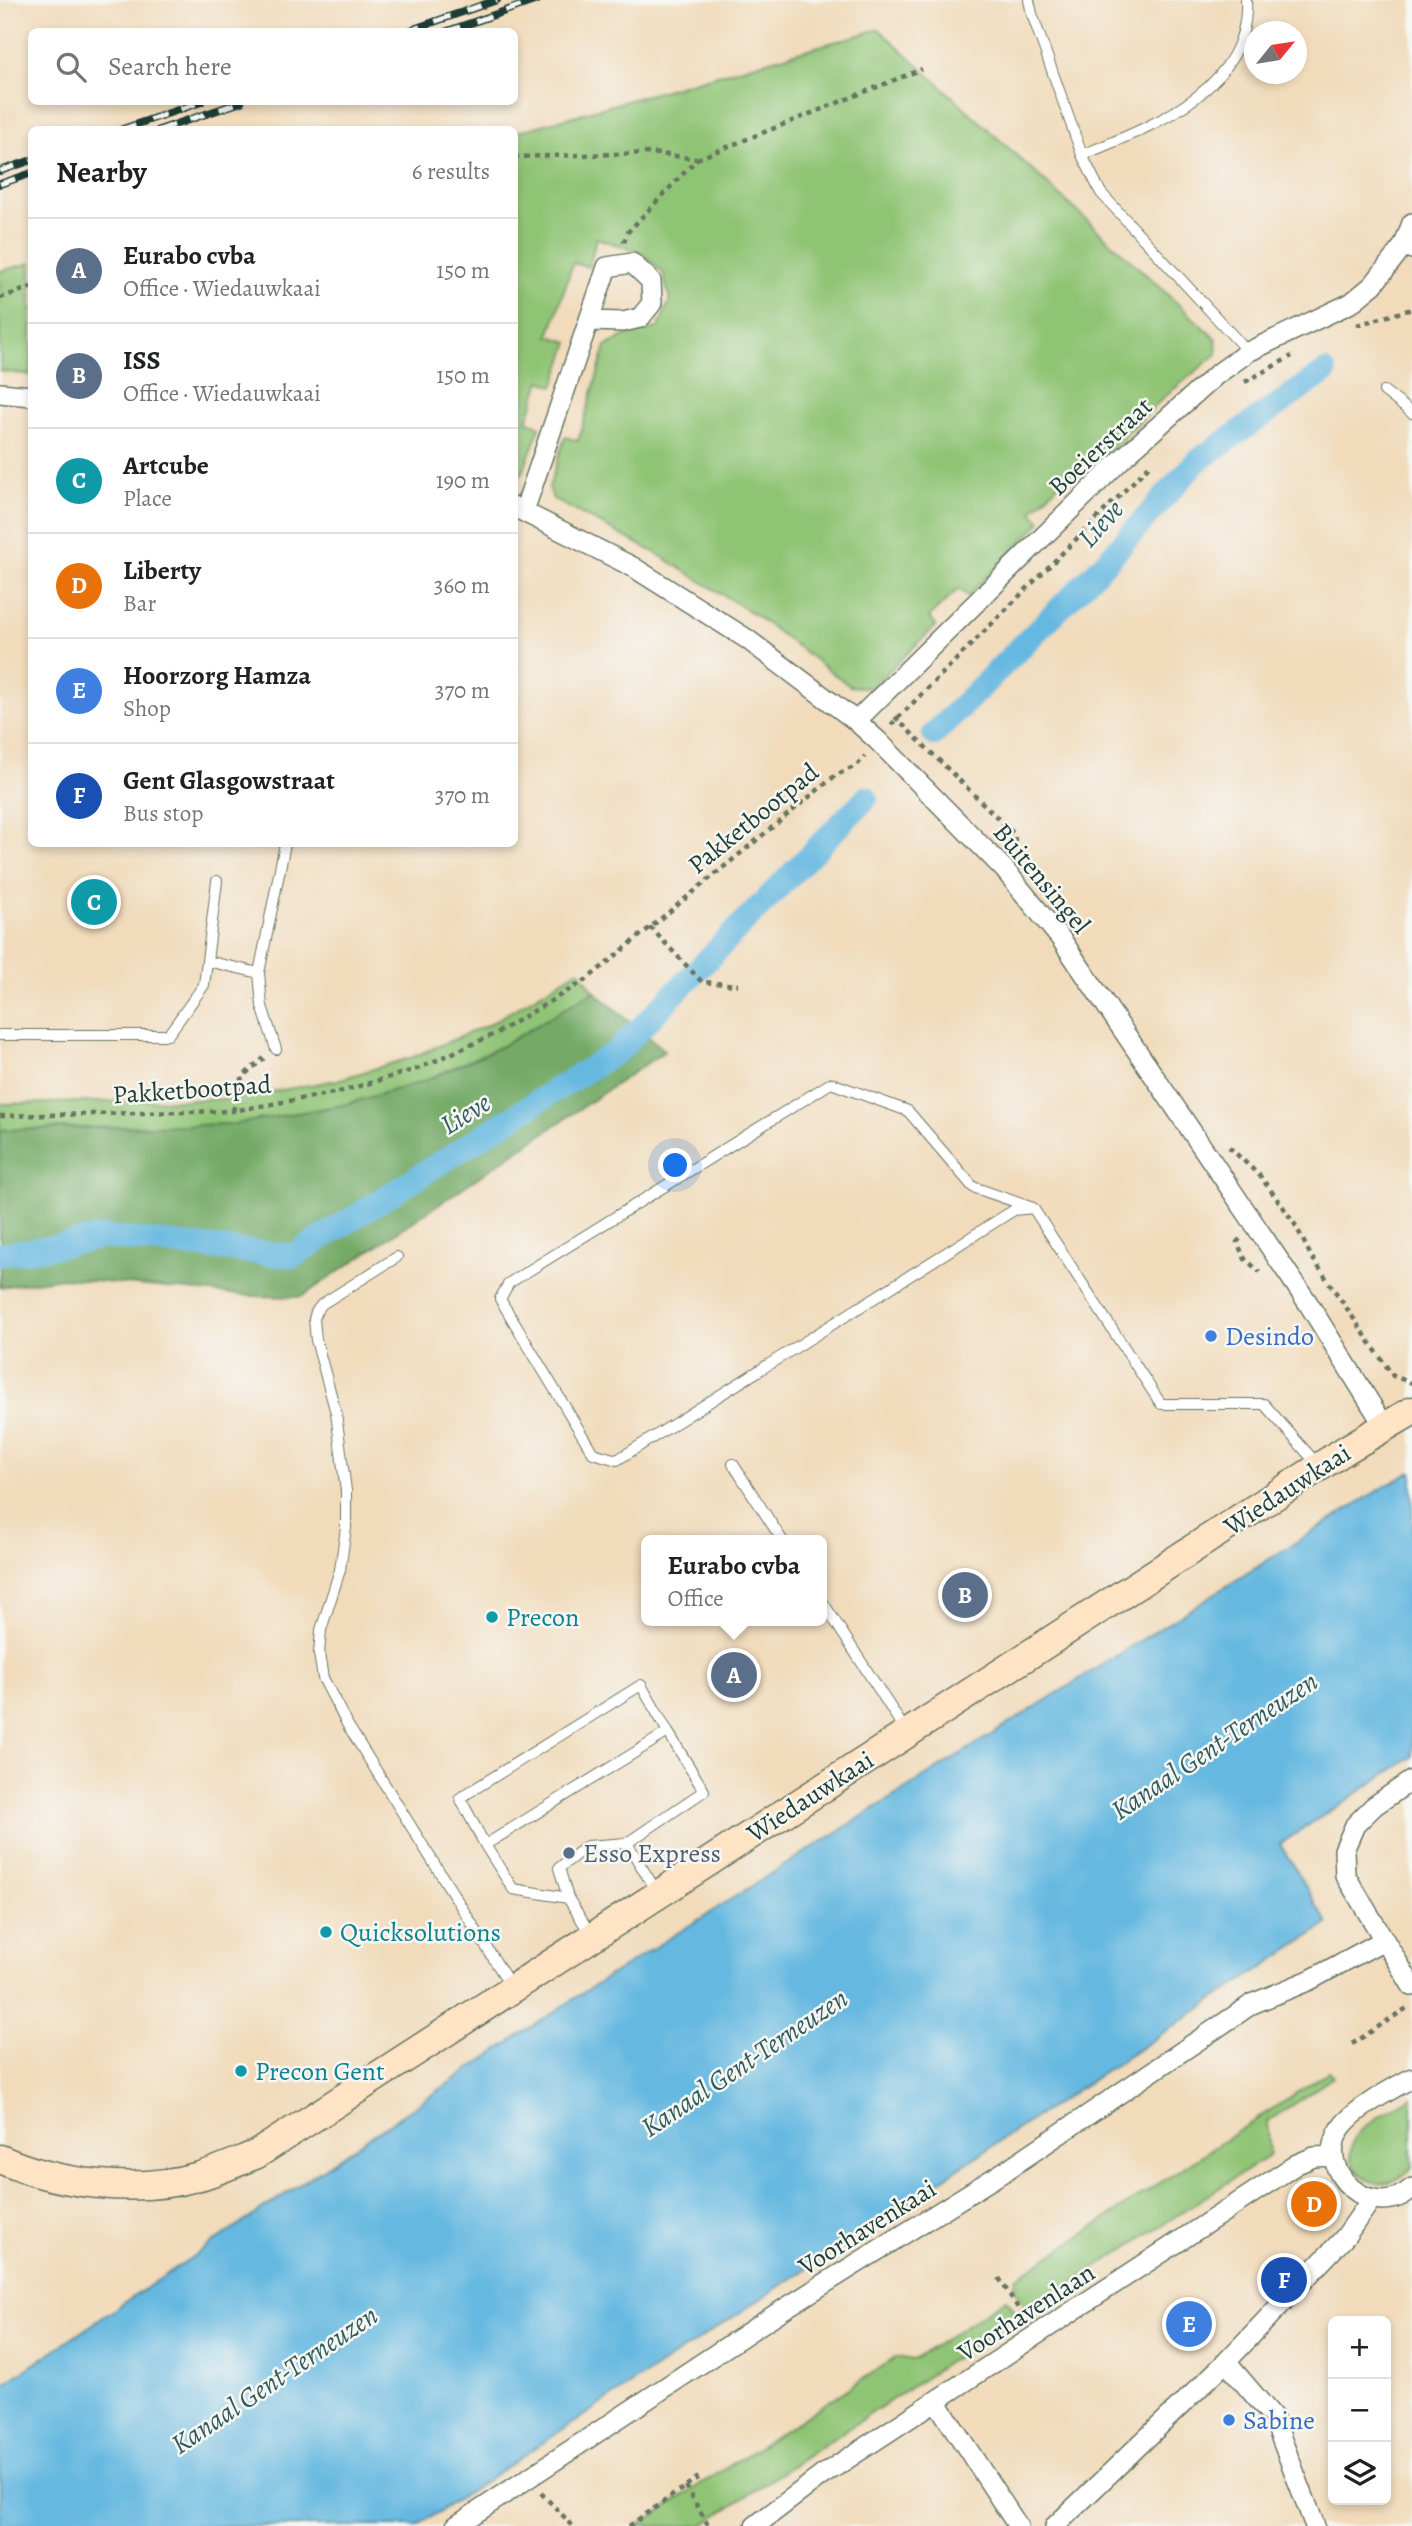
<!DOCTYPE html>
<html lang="en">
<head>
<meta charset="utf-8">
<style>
  :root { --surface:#fff; --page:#f6f6f6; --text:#202124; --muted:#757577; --line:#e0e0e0; --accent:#2563eb }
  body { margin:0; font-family:Alegreya,serif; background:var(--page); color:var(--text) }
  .controls { position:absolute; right:21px; bottom:21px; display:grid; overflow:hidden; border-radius:10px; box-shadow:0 4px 10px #0003 }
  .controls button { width:63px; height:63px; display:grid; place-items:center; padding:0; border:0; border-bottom:2px solid var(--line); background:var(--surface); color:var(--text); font:35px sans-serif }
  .compass { position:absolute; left:1244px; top:21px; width:63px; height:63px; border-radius:50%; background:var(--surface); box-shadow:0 4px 10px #0003; rotate:60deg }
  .you { position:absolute; left:676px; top:1166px; width:24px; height:24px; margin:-18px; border:5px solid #fff; border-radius:50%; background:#1a73e8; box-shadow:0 0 0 10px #1a73e833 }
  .badge { display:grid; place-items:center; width:46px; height:46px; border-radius:50%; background:var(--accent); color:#fff; font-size:23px; font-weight:700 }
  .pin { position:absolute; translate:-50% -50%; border:4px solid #fff; box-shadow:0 2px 7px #0006 }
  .popup { position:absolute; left:641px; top:1535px; width:186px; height:91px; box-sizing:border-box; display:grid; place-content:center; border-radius:10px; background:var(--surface); filter:drop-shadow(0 2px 5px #0005); font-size:23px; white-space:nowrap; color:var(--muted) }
  .popup b { font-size:26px; color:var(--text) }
  .popup::after { content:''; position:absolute; left:50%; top:100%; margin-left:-14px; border:14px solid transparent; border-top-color:var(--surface) }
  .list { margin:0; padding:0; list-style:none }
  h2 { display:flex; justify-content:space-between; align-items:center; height:91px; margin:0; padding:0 28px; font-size:30px }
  h2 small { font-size:23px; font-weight:400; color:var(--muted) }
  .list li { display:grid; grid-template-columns:46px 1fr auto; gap:21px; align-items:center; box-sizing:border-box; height:105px; padding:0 28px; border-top:2px solid var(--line) }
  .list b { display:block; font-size:26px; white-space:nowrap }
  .list p { margin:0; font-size:23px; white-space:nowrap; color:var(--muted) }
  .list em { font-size:23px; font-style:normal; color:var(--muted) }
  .icon { flex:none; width:38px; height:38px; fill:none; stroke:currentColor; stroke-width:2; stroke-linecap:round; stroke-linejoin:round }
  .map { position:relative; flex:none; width:1412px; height:2526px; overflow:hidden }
  .search { position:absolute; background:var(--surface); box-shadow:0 4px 10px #0003; left:28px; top:28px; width:490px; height:77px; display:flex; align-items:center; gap:18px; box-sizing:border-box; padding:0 24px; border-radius:10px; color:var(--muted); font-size:26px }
  .panel { position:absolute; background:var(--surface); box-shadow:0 4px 10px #0003; left:28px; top:126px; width:490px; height:721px; border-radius:10px }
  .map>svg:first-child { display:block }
</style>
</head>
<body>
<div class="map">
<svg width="1412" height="2526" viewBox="0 0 1412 2526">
  <rect width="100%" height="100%" fill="#f6f6f2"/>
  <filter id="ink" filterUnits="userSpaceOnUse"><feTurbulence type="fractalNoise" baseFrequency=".0143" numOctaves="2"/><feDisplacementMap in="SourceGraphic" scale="14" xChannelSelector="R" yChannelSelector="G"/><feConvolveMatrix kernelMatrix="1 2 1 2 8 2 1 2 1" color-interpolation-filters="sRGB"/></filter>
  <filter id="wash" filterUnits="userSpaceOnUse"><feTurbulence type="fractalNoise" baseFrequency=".00686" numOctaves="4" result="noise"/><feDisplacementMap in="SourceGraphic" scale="28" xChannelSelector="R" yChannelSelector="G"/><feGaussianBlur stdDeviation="1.57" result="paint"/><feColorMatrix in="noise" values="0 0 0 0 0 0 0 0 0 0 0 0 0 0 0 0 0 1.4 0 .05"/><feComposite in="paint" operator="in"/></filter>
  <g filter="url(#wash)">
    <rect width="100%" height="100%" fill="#f1dbbb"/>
    <path fill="#90c475" stroke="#588054" stroke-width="2" d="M 879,29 L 1216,339 L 1217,354 L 1164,397 L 1093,468 L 1083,460 L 1032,511 L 1041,522 L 968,596 L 958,589 L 929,617 L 936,626 L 871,688 L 850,686 L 755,615 L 656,553 L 553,499 L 549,487 L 565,437 L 578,441 L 606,346 L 627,335 L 658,328 L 670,300 L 663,273 L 641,252 L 596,238 L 589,267 L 573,263 L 549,336 L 569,342 L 554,386 L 541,381 L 527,421 L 540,427 L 522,474 L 515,479 L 514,133 Z
      M 31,263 L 31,375 L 0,371 L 0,271 Z
      M 579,970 L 594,991 L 502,1046 L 422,1082 L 343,1105 L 235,1124 L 0,1130 L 0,1104 L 232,1099 L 337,1080 L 413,1057 L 490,1024 Z
      M 1328,2072 L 1333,2077 L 1267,2122 L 1270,2155 L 1029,2311 L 1014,2290 L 1016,2278 Z
      M 1412,2097 L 1412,2167 C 1380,2204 1339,2170 1354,2139 C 1362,2123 1397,2107 1412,2097 Z
      M 1006,2299 L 1016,2312 L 1015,2318 L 701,2526 L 637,2526 L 897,2357 L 913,2360 Z"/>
    <path fill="#74aa66" stroke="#4a744d" stroke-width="2" d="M 594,991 L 665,1051 L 301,1297 L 252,1296 L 62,1278 L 0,1287 L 0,1130 L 235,1124 L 343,1105 L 422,1082 L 502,1046 Z"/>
    <path fill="#65b8e0" stroke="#427a8a" stroke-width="2" d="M 1412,1472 L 1412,1757 L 1280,1844 L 1328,1924 L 417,2526 L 0,2526 L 0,2387 L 581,1994 L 1385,1486 Z"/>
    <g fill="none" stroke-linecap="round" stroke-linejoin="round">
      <path stroke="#65b8e0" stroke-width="24" d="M 934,734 L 1105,563 L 1196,462 L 1325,372
        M 0,1254 L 53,1247 L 103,1237 L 293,1256 L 619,1050 L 866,798"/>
    </g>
  </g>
  <g filter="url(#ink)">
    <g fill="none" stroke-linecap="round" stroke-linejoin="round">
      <defs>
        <path id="service" d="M 1029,0 L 1032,14 L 1082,155 L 1101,193 L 1248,352
          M 1082,155 C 1150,127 1251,90 1246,0
          M 1384,391 L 1412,413
          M 207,961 L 259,973
          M 0,1035 L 168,1035 L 204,985 L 217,881
          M 276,1049 L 262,1006 L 259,973 L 285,844
          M 1033,1208 L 1014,1210 L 617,1460 L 593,1453 L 500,1299 L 509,1283 L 831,1083 L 908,1111 L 973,1187 L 1033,1208 L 1161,1404 L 1264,1404 L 1317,1464
          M 397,1257 L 322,1304 L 316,1312 L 314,1319 L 316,1340 L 336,1413 L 346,1491 L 346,1528 L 340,1570 L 321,1630 L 319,1654 L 323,1678 L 347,1724 L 512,1988
          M 733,1464 L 782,1540
          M 822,1601 L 905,1730
          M 485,1845 L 460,1798 L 641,1685 L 668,1732
          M 568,1898 L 559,1868 L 587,1846 L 627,1843
          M 591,1935 L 568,1898 L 513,1889 L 485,1845 L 668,1732 L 704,1791 L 627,1843 L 658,1894"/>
        <path id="minor" d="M 1412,223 L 1404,245 L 1412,249
          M 0,393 L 32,396
          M 514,507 L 633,567 L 747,639 L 856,721 L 877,740 L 1004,869 L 1061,939 L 1308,1303 L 1385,1427
          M 524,511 L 607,267 L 632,263 L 651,281 L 652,303 L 640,318 L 623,322 L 589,321
          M 856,721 L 1126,455 L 1216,375 L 1248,352 L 1351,303 L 1373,285 L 1404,245
          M 1412,1780 L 1374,1806 L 1355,1825 L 1344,1850 L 1345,1875 L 1412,1986
          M 1412,2078 C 1393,2088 1353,2110 1341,2128 C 1312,2171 1373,2224 1412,2188
          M 1226,2362 L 1273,2417 L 1315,2526
          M 936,2401 L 1018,2526
          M 456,2526 L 779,2312 L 1005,2171 L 1252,2004 L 1310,1980 L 1384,1940
          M 755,2526 L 821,2476 L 1297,2164 L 1314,2157 L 1332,2156
          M 1055,2526 L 1226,2362 L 1345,2237 L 1371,2200"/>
        <path id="secondary" d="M 0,2159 C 56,2184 136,2194 196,2177 C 216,2172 237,2162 257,2154 L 1347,1449 L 1412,1411"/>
      </defs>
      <use href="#service" stroke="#687463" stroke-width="12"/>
      <use href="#minor" stroke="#687463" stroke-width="22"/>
      <use href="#secondary" stroke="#687463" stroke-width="31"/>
      <path stroke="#687463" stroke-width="4.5" stroke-dasharray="5 5" stroke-linecap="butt" d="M 514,157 L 652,153 L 697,159 L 627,233 L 623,245
        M 697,159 L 922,69
        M 0,298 L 32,287
        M 1357,325 L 1412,309
        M 1245,382 L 1292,356
        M 895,717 L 1014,834 L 1017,854
        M 891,725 L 1149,466
        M 650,927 L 702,982 L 738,985
        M 233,1111 L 242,1077 L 264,1058
        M 0,1116 L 233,1111 L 339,1092 L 417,1069 L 495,1034 L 586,980 L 836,775 L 856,766 L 865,756
        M 1229,1147 L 1260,1176 L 1281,1204 L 1296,1226 L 1311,1256 L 1393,1376 L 1412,1383
        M 1240,1239 L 1237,1242 L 1245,1259 L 1260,1272
        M 1352,2044 L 1410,2006
        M 999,2278 L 1025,2319
        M 685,2486 L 709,2526
        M 541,2493 L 573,2526
        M 629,2526 L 700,2476"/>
      <use href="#service" stroke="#fff" stroke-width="10"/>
      <use href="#minor" stroke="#fff" stroke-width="19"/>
      <use href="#secondary" stroke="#fee4c5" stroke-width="28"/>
      <defs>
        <path id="rail" d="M 405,32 L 497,0
          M 445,32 L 537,0
          M 120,130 L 201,102
          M 159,130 L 241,102
          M 0,171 L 32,160
          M 0,184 L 32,173"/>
      </defs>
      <use href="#rail" stroke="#1f3d34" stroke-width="8"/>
      <use href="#rail" stroke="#f6f6f2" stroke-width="5" stroke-dasharray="16" stroke-linecap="butt"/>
    </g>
  </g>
  <g fill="#3f7fe0" stroke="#f6f6f2" stroke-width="2.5">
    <circle cx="1211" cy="1336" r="7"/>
    <circle cx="1229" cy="2420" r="7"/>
  </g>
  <g fill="#0f9aa8" stroke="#f6f6f2" stroke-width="2.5">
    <circle cx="492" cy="1617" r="7"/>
    <circle cx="326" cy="1932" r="7"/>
    <circle cx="241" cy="2071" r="7"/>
  </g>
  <circle fill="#5c6f8a" stroke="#f6f6f2" stroke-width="2.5" cx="569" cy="1853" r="7"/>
  <g text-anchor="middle" stroke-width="5" stroke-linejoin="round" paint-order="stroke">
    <g font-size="26" fill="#1f3d34" stroke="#f6f6f2">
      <text transform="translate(1100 446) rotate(-43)" y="9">Boeierstraat</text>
      <text transform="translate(753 818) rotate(-39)" y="9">Pakketbootpad</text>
      <text transform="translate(1042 878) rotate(50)" y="9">Buitensingel</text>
      <text transform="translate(192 1089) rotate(-4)" y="9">Pakketbootpad</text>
      <text transform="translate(1287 1489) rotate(-33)" y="9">Wiedauwkaai</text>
      <text transform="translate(810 1796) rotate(-33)" y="9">Wiedauwkaai</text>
      <text transform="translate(867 2227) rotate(-32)" y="9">Voorhavenkaai</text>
      <text transform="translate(1026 2312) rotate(-33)" y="9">Voorhavenlaan</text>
    </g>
    <g font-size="26" fill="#366cbe" stroke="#f6f6f2" text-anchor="start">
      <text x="1225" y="1345">Desindo</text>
      <text x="1243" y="2429">Sabine</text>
    </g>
    <g font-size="26" fill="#0d838f" stroke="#f6f6f2" text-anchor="start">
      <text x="506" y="1626">Precon</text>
      <text x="340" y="1941">Quicksolutions</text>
      <text x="255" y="2080">Precon Gent</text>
    </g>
    <g font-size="26" fill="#4e5e75" stroke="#f6f6f2" text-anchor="start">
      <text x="583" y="1862">Esso Express</text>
    </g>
    <g font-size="28" font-style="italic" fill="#305c5f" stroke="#f6f6f2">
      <text transform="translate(1100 523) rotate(-48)" y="10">Lieve</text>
      <text transform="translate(465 1113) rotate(-32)" y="10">Lieve</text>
      <text transform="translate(1214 1745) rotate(-34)" y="10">Kanaal Gent-Terneuzen</text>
      <text transform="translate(744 2062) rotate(-34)" y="10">Kanaal Gent-Terneuzen</text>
      <text transform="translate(274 2379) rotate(-34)" y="10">Kanaal Gent-Terneuzen</text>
    </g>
  </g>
</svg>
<div class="controls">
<button>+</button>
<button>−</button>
<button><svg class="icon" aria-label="layers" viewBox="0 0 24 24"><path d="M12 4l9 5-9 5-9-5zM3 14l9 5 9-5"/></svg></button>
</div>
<svg class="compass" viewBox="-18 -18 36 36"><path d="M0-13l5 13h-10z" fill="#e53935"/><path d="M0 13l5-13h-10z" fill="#757577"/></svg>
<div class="you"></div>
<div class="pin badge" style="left:734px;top:1675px;background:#5c6f8a">A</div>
<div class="popup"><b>Eurabo cvba</b>Office</div>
<div class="pin badge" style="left:965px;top:1595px;background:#5c6f8a">B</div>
<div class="pin badge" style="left:94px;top:902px;background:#0f9aa8">C</div>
<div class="pin badge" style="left:1314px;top:2204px;background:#e8710a">D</div>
<div class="pin badge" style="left:1189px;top:2324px;background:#3f7fe0">E</div>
<div class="pin badge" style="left:1284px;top:2280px;background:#1a4fb4">F</div>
<div class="search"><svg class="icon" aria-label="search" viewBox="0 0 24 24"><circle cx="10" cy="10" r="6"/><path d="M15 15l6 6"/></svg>Search here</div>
<section class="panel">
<h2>Nearby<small>6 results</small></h2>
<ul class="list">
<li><span class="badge" style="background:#5c6f8a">A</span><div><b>Eurabo cvba</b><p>Office · Wiedauwkaai</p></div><em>150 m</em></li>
<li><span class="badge" style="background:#5c6f8a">B</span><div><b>ISS</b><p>Office · Wiedauwkaai</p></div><em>150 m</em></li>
<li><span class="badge" style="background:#0f9aa8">C</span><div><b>Artcube</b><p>Place</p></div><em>190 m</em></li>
<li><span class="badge" style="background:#e8710a">D</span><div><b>Liberty</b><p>Bar</p></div><em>360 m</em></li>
<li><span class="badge" style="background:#3f7fe0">E</span><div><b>Hoorzorg Hamza</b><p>Shop</p></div><em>370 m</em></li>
<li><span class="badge" style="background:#1a4fb4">F</span><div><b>Gent Glasgowstraat</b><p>Bus stop</p></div><em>370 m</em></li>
</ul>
</section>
</div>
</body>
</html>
